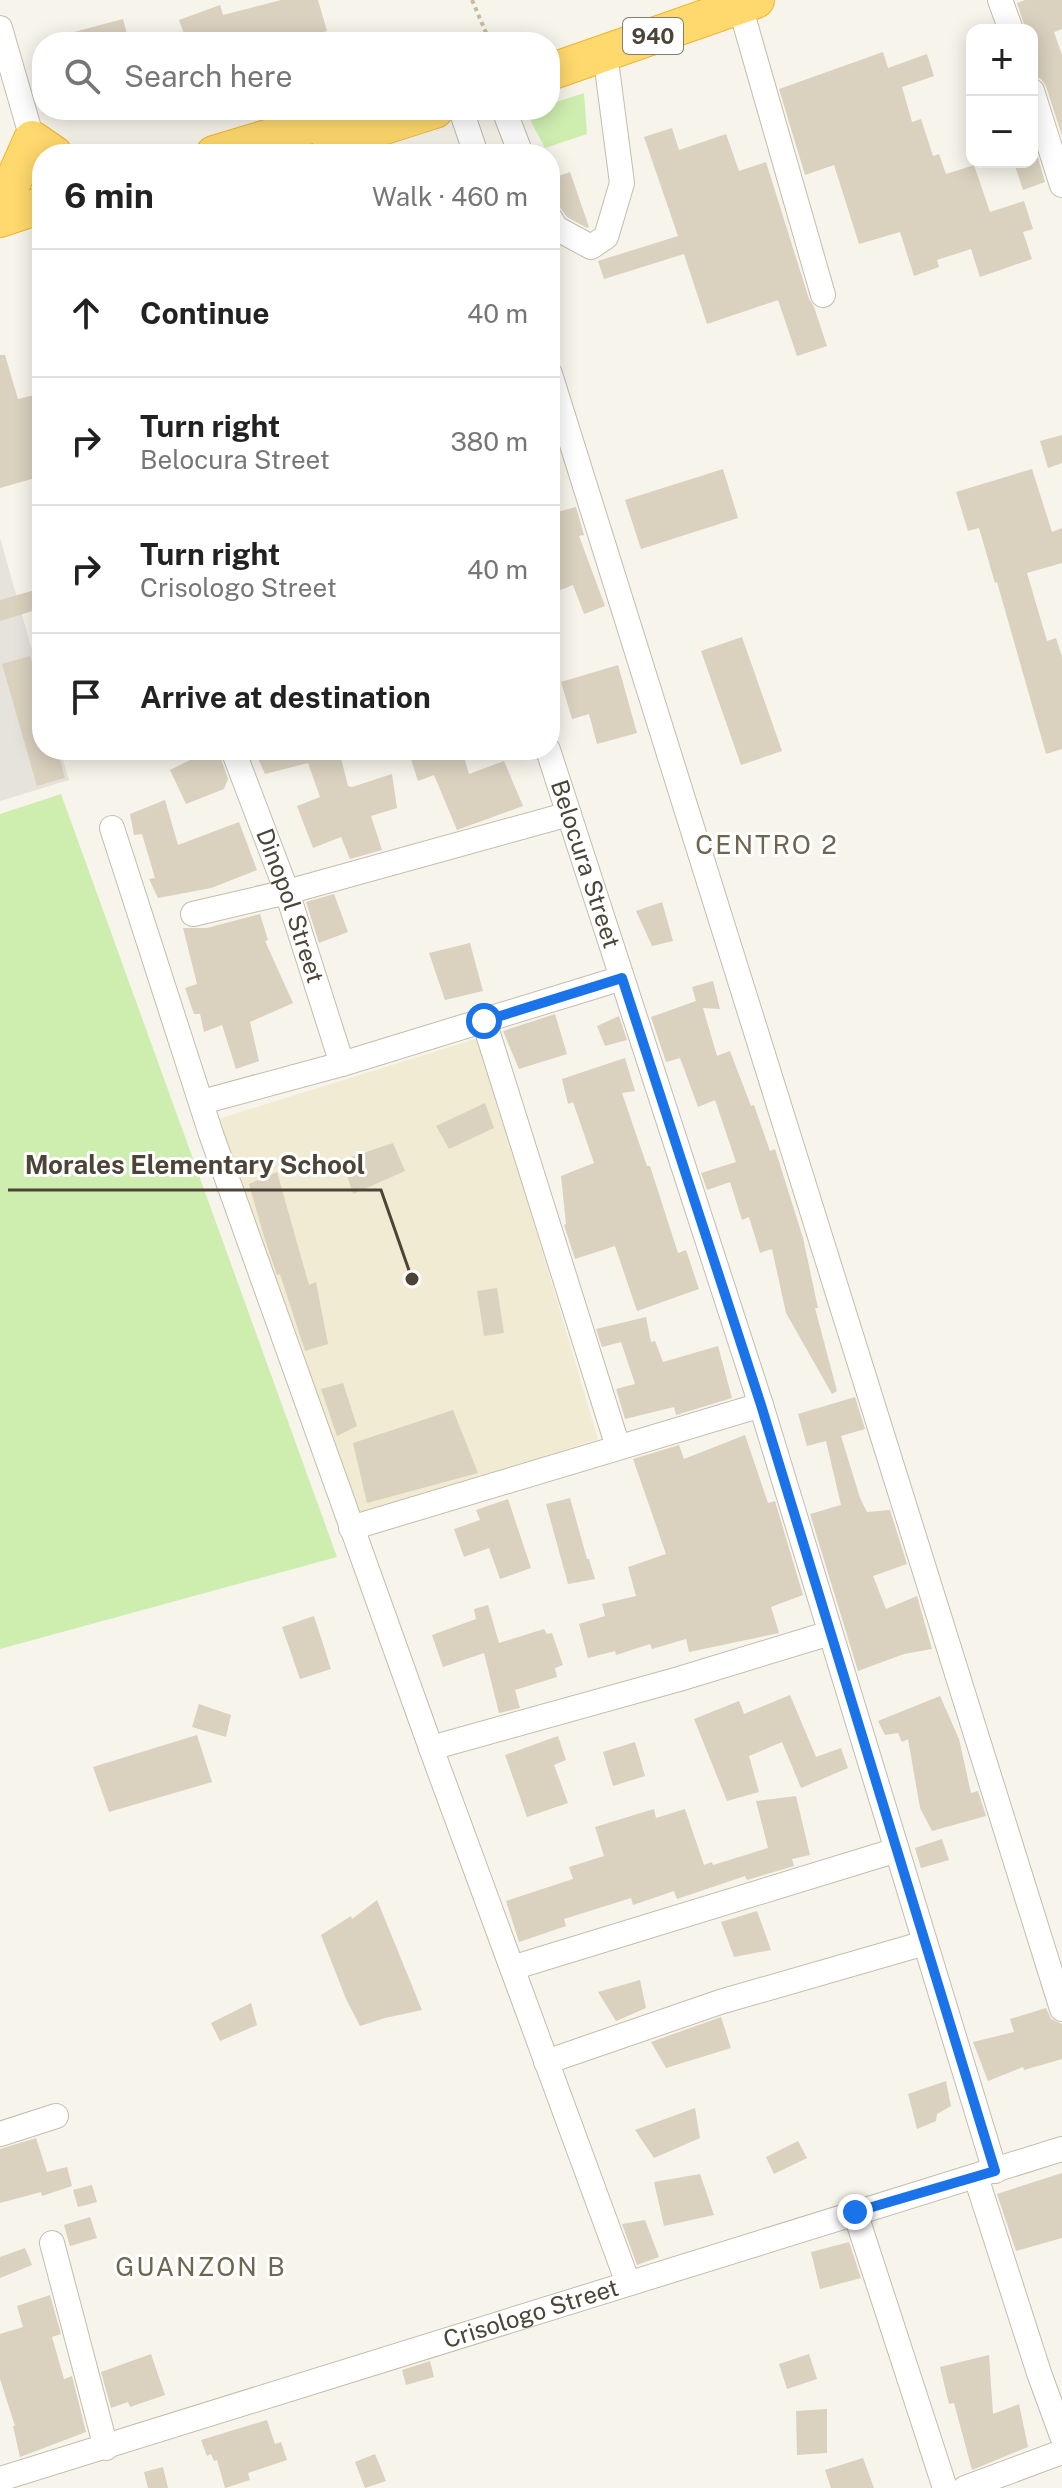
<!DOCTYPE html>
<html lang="en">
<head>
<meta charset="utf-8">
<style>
  :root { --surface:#fff; --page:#f6f6f6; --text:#222; --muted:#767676; --line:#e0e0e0 }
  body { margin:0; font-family:"Public Sans",sans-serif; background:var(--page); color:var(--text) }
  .controls { position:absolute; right:24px; top:24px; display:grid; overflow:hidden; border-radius:16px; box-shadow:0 4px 20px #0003 }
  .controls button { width:72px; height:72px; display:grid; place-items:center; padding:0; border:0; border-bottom:2px solid var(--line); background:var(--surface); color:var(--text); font:40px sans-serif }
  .stop { position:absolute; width:24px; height:24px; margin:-18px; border:6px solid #1a73e8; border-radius:50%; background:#fff }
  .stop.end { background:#1a73e8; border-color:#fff; box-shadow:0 2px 8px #0008 }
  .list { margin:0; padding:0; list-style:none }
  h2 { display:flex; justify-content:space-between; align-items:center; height:104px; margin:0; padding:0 32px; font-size:34px }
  h2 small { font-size:26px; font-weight:400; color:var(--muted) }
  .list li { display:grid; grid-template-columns:52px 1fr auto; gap:24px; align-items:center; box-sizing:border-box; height:128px; padding:0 32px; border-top:2px solid var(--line) }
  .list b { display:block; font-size:30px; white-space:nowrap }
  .list p { margin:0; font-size:26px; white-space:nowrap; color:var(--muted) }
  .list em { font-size:26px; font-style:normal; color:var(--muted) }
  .icon { flex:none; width:44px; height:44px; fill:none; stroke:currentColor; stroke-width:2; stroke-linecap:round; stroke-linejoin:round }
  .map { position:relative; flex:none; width:1062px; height:2488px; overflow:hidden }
  .search { position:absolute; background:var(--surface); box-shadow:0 4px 20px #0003; left:32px; top:32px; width:528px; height:88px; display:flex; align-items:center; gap:20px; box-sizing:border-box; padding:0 28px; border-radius:32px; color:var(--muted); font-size:30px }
  .panel { position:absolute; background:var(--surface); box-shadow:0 4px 20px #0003; left:32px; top:144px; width:528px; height:616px; border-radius:32px }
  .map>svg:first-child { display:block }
</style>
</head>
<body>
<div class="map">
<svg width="1062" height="2488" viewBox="0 0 1062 2488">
  <rect width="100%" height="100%" fill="#f7f4eb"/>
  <path fill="#e6e3dc" d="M 0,538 L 42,685 L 42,750 L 60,750 L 69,780 L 0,801 Z"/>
  <path fill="#f1ebd3" d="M 479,1038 L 598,1439 L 358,1518 L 218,1119 Z"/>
  <path fill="#ceeeb0" d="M 584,93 L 587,134 L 545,148 L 526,112 L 550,110 L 550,104 Z
    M 61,794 L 337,1557 L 0,1649 L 0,814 Z"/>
  <path fill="#dad1bf" d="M 281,0 L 318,0 L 327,31 L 289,42 L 187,42 L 179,20 L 220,5 L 223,15 Z
    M 1025,0 L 1062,0 L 1062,29 L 1054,32 L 1062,55 L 1062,136 L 1046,86 L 1041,79 L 1035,76 L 1032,69 L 1032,30 L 1026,30 L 1017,3 Z
    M 123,19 L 129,42 L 60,42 L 59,36 Z
    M 883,52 L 888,68 L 927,54 L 934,76 L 902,87 L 912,122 L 921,119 L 933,156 L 939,154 L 946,174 L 974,165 L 990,212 L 1024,201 L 1033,229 L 1023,232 L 1032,259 L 980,277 L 971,249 L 937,260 L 939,267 L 914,276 L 900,232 L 859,244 L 834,165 L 805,175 L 779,89 Z
    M 672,128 L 679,150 L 726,134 L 739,171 L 766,162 L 809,299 L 814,307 L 827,346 L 797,356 L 778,300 L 707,324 L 684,254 L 604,279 L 598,261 L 678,236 L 644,137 Z
    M 1038,158 L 1045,182 L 1023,190 L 1015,166 Z
    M 570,172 L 589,227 L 587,228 L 567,217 L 558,205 L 550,203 L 550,179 Z
    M 0,355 L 5,355 L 18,399 L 42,393 L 42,476 L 0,488 Z
    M 1062,435 L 1062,463 L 1048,468 L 1040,441 Z
    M 723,469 L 738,518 L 641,549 L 625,500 Z
    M 1032,469 L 1052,532 L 1062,528 L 1062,563 L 1027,573 L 1047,641 L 1056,638 L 1062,657 L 1062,749 L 1046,754 L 997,582 L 995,583 L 979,528 L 968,531 L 956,492 Z
    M 576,507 L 584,535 L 579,536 L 605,606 L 584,614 L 573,585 L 550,594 L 550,514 Z
    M 42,588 L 42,608 L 0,621 L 0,600 Z
    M 742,637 L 782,751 L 741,765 L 701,651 Z
    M 30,656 L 42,698 L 42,750 L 57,750 L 65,778 L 37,786 L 2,664 Z
    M 618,665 L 637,733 L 597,744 L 589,714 L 572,719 L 561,682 Z
    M 210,750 L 218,750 L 228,779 L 224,789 L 186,804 L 170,770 Z
    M 267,750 L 339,750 L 348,786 L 352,787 L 392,774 L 397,808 L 371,816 L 382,850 L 350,859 L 341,837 L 313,848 L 297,806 L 320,797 L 308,763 L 265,774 L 256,754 Z
    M 408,750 L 462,750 L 469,774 L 504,761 L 523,806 L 457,830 L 434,775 L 418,781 Z
    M 165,800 L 178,845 L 239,822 L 257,870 L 211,888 L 158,898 L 149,879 L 155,878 L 142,834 L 134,835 L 130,814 Z
    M 334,894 L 348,932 L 319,943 L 306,902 Z
    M 662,902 L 673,941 L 652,946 L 636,911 Z
    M 260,914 L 268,940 L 265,941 L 293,1003 L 250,1022 L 259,1061 L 236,1069 L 222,1025 L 204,1032 L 200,1014 L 194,1014 L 185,988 L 197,984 L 183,928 L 207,928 Z
    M 470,943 L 483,991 L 445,1000 L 429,953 Z
    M 713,981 L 720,1009 L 703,1008 L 717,1056 L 730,1051 L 751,1106 L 754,1105 L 770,1151 L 775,1149 L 803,1238 L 818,1308 L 815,1308 L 837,1391 L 832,1394 L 786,1313 L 772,1249 L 760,1253 L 749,1217 L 742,1220 L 730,1182 L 707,1190 L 701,1173 L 736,1162 L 715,1100 L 698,1107 L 680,1058 L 666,1062 L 651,1017 L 696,1001 L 692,987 Z
    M 555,1014 L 567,1054 L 519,1069 L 503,1031 Z
    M 619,1016 L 627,1040 L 605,1046 L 597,1026 Z
    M 625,1058 L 635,1091 L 622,1093 L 647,1166 L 650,1166 L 678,1253 L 686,1250 L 699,1289 L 637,1311 L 615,1246 L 575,1259 L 564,1225 L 566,1224 L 561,1176 L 594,1163 L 573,1102 L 568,1104 L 562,1079 Z
    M 485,1103 L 494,1128 L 449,1149 L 436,1126 Z
    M 393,1143 L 405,1171 L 353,1194 L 342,1160 Z
    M 277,1172 L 309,1285 L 316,1282 L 328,1344 L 305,1351 L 280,1274 L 277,1275 L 265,1240 L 249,1184 Z
    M 497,1288 L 504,1333 L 484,1336 L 477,1291 Z
    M 646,1317 L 651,1342 L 655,1341 L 663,1362 L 718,1346 L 732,1398 L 676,1415 L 674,1407 L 625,1419 L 616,1389 L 635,1384 L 621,1342 L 602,1347 L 596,1329 Z
    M 343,1383 L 357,1426 L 337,1436 L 321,1389 Z
    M 855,1397 L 865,1429 L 841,1436 L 860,1498 L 867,1512 L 890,1510 L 907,1564 L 873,1576 L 886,1609 L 917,1596 L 932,1649 L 904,1654 L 858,1671 L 810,1514 L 841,1505 L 826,1441 L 807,1446 L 798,1414 Z
    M 453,1410 L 478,1473 L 367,1503 L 353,1443 Z
    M 745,1435 L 768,1503 L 775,1501 L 803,1595 L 771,1607 L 779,1633 L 689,1652 L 686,1639 L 652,1649 L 650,1644 L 616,1655 L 615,1651 L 588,1658 L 579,1624 L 605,1616 L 602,1604 L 636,1596 L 628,1567 L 666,1554 L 633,1459 L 679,1445 L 684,1459 Z
    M 570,1498 L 587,1559 L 589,1559 L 595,1579 L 568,1584 L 546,1504 Z
    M 508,1499 L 531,1568 L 500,1579 L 489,1548 L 464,1557 L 454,1529 L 480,1520 L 476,1510 Z
    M 488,1605 L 499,1643 L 544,1629 L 547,1634 L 552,1633 L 563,1665 L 555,1668 L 557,1677 L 515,1690 L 520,1708 L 499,1713 L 484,1653 L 443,1667 L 432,1635 L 476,1619 L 474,1609 Z
    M 314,1616 L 331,1669 L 300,1679 L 282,1627 Z
    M 790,1695 L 816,1757 L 841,1748 L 848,1768 L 801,1788 L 782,1742 L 749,1756 L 759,1792 L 727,1801 L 694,1719 L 739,1701 L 744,1714 Z
    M 940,1696 L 959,1739 L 971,1793 L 978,1791 L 986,1816 L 932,1831 L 920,1808 L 908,1739 L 902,1742 L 898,1733 L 885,1735 L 878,1721 Z
    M 199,1704 L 231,1715 L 226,1737 L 192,1727 Z
    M 197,1735 L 212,1782 L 109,1812 L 93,1767 Z
    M 558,1736 L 566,1760 L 554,1765 L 568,1803 L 527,1817 L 505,1755 Z
    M 635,1742 L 645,1776 L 613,1786 L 603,1752 Z
    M 796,1796 L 810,1855 L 792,1859 L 794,1866 L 747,1880 L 745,1876 L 677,1899 L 674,1891 L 633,1905 L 631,1898 L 564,1919 L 566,1926 L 519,1942 L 506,1901 L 573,1879 L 569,1867 L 604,1856 L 595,1827 L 654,1809 L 656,1818 L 685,1809 L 704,1865 L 712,1862 L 713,1865 L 768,1848 L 756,1801 Z
    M 942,1839 L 949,1860 L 921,1868 L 915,1848 Z
    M 377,1900 L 422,2010 L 385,2018 L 360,2026 L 346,1999 L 321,1935 L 351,1916 L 352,1919 Z
    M 757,1911 L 771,1950 L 734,1957 L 721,1922 Z
    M 640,1980 L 646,2008 L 616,2021 L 598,1992 Z
    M 251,2003 L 257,2025 L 220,2041 L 211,2023 Z
    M 1046,2008 L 1051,2019 L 1062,2024 L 1062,2059 L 1024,2070 L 1023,2067 L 988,2081 L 973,2042 L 1014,2032 L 1010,2019 Z
    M 721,2017 L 731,2048 L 666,2068 L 651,2042 Z
    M 946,2081 L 951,2106 L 937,2114 L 936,2121 L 917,2129 L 908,2094 Z
    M 695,2108 L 700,2138 L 654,2158 L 635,2130 Z
    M 36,2138 L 47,2172 L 67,2167 L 72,2186 L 42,2196 L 41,2192 L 0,2203 L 0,2149 Z
    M 798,2141 L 807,2158 L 774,2174 L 766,2157 Z
    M 1062,2173 L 1062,2238 L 1016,2251 L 997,2194 Z
    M 700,2174 L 714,2215 L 664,2226 L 654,2182 Z
    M 92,2185 L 97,2202 L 78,2207 L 73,2190 Z
    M 90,2217 L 97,2238 L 70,2246 L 64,2225 Z
    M 645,2220 L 659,2257 L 637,2265 L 622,2224 Z
    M 849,2242 L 861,2278 L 820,2289 L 811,2252 Z
    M 25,2248 L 32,2265 L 0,2278 L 0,2257 Z
    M 50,2295 L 61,2334 L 52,2337 L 64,2379 L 72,2376 L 86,2432 L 20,2457 L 13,2426 L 15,2426 L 0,2379 L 0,2334 L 23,2327 L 17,2306 Z
    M 151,2354 L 165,2395 L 130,2407 L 128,2402 L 111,2408 L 101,2372 Z
    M 809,2354 L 817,2379 L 787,2389 L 779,2364 Z
    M 989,2355 L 993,2414 L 1019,2404 L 1028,2447 L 972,2470 L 954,2403 L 949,2404 L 940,2367 Z
    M 430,2361 L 434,2377 L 406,2385 L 402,2370 Z
    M 827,2409 L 827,2453 L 797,2455 L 796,2411 Z
    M 267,2420 L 275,2444 L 281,2442 L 287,2460 L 248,2473 L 250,2480 L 225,2488 L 217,2460 L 214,2461 L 211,2454 L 207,2456 L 201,2440 Z
    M 375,2454 L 386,2481 L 365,2488 L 355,2462 Z
    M 863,2458 L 874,2488 L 831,2488 L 825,2470 Z
    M 163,2467 L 168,2488 L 148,2488 L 144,2472 Z"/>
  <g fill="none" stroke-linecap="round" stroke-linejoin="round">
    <defs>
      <g id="minor">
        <path d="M 1000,0 L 1011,30"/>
        <path d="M 740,6 L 823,295"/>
        <path d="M 0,28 L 42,173"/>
        <path d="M 1032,91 L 1062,185"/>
        <path d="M 461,110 L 476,154"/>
        <path d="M 504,110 L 521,154"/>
        <path d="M 550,218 L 556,228 L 591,247 L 606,237 L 622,183 L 605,53"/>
        <path d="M 550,374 L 1062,2009"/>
        <path id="s1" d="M 233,750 L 287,892 L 342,1064"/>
        <path id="s2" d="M 548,750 L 761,1405 L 995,2171"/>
        <path d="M 112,828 L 211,1134 L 431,1748 L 628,2283"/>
        <path d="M 193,914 L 287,892 L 569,814"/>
        <path d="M 484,1021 L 618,1447"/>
        <path d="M 202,1102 L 342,1064 L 622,978"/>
        <path d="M 351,1528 L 761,1405"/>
        <path d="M 431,1748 L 679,1679 L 830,1633"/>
        <path d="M 512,1968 L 897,1850"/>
        <path d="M 546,2062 L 720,2002 L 925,1943"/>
        <path d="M 0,2134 L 56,2116"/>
        <path d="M 976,2177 L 1039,2373 L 1062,2436"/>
        <path d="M 855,2212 L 945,2488"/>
        <path d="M 52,2243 L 106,2448"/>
        <path id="s3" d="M 0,2479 L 1062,2149"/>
        <path d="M 965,2488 L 1062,2452"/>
      </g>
      <path id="highway" d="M 550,72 L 756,0
        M 331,143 L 435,110
        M 214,154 L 360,110
        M 0,211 L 32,139 L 54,154
        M 0,219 L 42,205"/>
    </defs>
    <use href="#minor" stroke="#c4bdac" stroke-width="26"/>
    <use href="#highway" stroke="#eeb52e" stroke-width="38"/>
    <path stroke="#c7bb9b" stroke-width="4" stroke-dasharray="4 4" stroke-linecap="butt" d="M 472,0 L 490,42"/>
    <use href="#minor" stroke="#fff" stroke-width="24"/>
    <use href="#highway" stroke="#ffd96d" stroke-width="36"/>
  </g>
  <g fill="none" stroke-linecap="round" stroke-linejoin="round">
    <path stroke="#1a73e8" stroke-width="10" d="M 484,1021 L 622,978 L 761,1405 L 995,2171 L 855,2212"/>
  </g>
  <g text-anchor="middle" stroke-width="6" stroke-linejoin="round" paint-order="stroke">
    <rect fill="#fff" stroke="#827d73" stroke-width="2" x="623" y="18" width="60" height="36" rx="6"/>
    <g font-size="22" font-weight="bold" fill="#4c4537">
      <text x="653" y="44">940</text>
    </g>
    <g font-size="24" fill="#4c4537" stroke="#fff">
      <text dy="8" stroke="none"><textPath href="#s2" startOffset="120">Belocura Street</textPath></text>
      <text dy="8" stroke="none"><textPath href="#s1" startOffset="166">Dinopol Street</textPath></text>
      <text dy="8" stroke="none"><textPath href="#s3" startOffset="556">Crisologo Street</textPath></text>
    </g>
    <g font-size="26" letter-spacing="2" fill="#70654d" stroke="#fff">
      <text x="767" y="854">CENTRO 2</text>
      <text x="201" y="2276">GUANZON B</text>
    </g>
  </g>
  <path fill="none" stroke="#4c4537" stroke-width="3" d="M412 1279L381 1190H8"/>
  <circle fill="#4c4537" stroke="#fff" stroke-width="3" cx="412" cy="1279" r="8"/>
  <g font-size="26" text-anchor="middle" font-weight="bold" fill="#4c4537" stroke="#fff" stroke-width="6" stroke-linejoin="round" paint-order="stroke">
    <text x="195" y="1174">Morales Elementary School</text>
  </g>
</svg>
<div class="controls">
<button>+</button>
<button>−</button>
</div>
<div class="stop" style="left:484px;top:1021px"></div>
<div class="stop end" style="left:855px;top:2212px"></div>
<div class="search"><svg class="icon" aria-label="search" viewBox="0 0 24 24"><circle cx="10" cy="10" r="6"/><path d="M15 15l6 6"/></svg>Search here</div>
<section class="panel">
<h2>6 min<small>Walk · 460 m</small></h2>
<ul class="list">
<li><svg class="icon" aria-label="ahead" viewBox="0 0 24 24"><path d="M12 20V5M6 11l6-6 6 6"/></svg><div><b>Continue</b></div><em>40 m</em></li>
<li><svg class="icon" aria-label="right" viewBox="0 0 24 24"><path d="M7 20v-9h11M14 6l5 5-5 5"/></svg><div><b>Turn right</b><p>Belocura Street</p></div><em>380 m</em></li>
<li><svg class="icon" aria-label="right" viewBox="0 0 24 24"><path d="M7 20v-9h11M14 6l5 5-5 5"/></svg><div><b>Turn right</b><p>Crisologo Street</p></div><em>40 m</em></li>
<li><svg class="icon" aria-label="arrive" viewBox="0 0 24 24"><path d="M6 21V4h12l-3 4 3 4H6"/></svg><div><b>Arrive at destination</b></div></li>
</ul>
</section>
</div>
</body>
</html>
